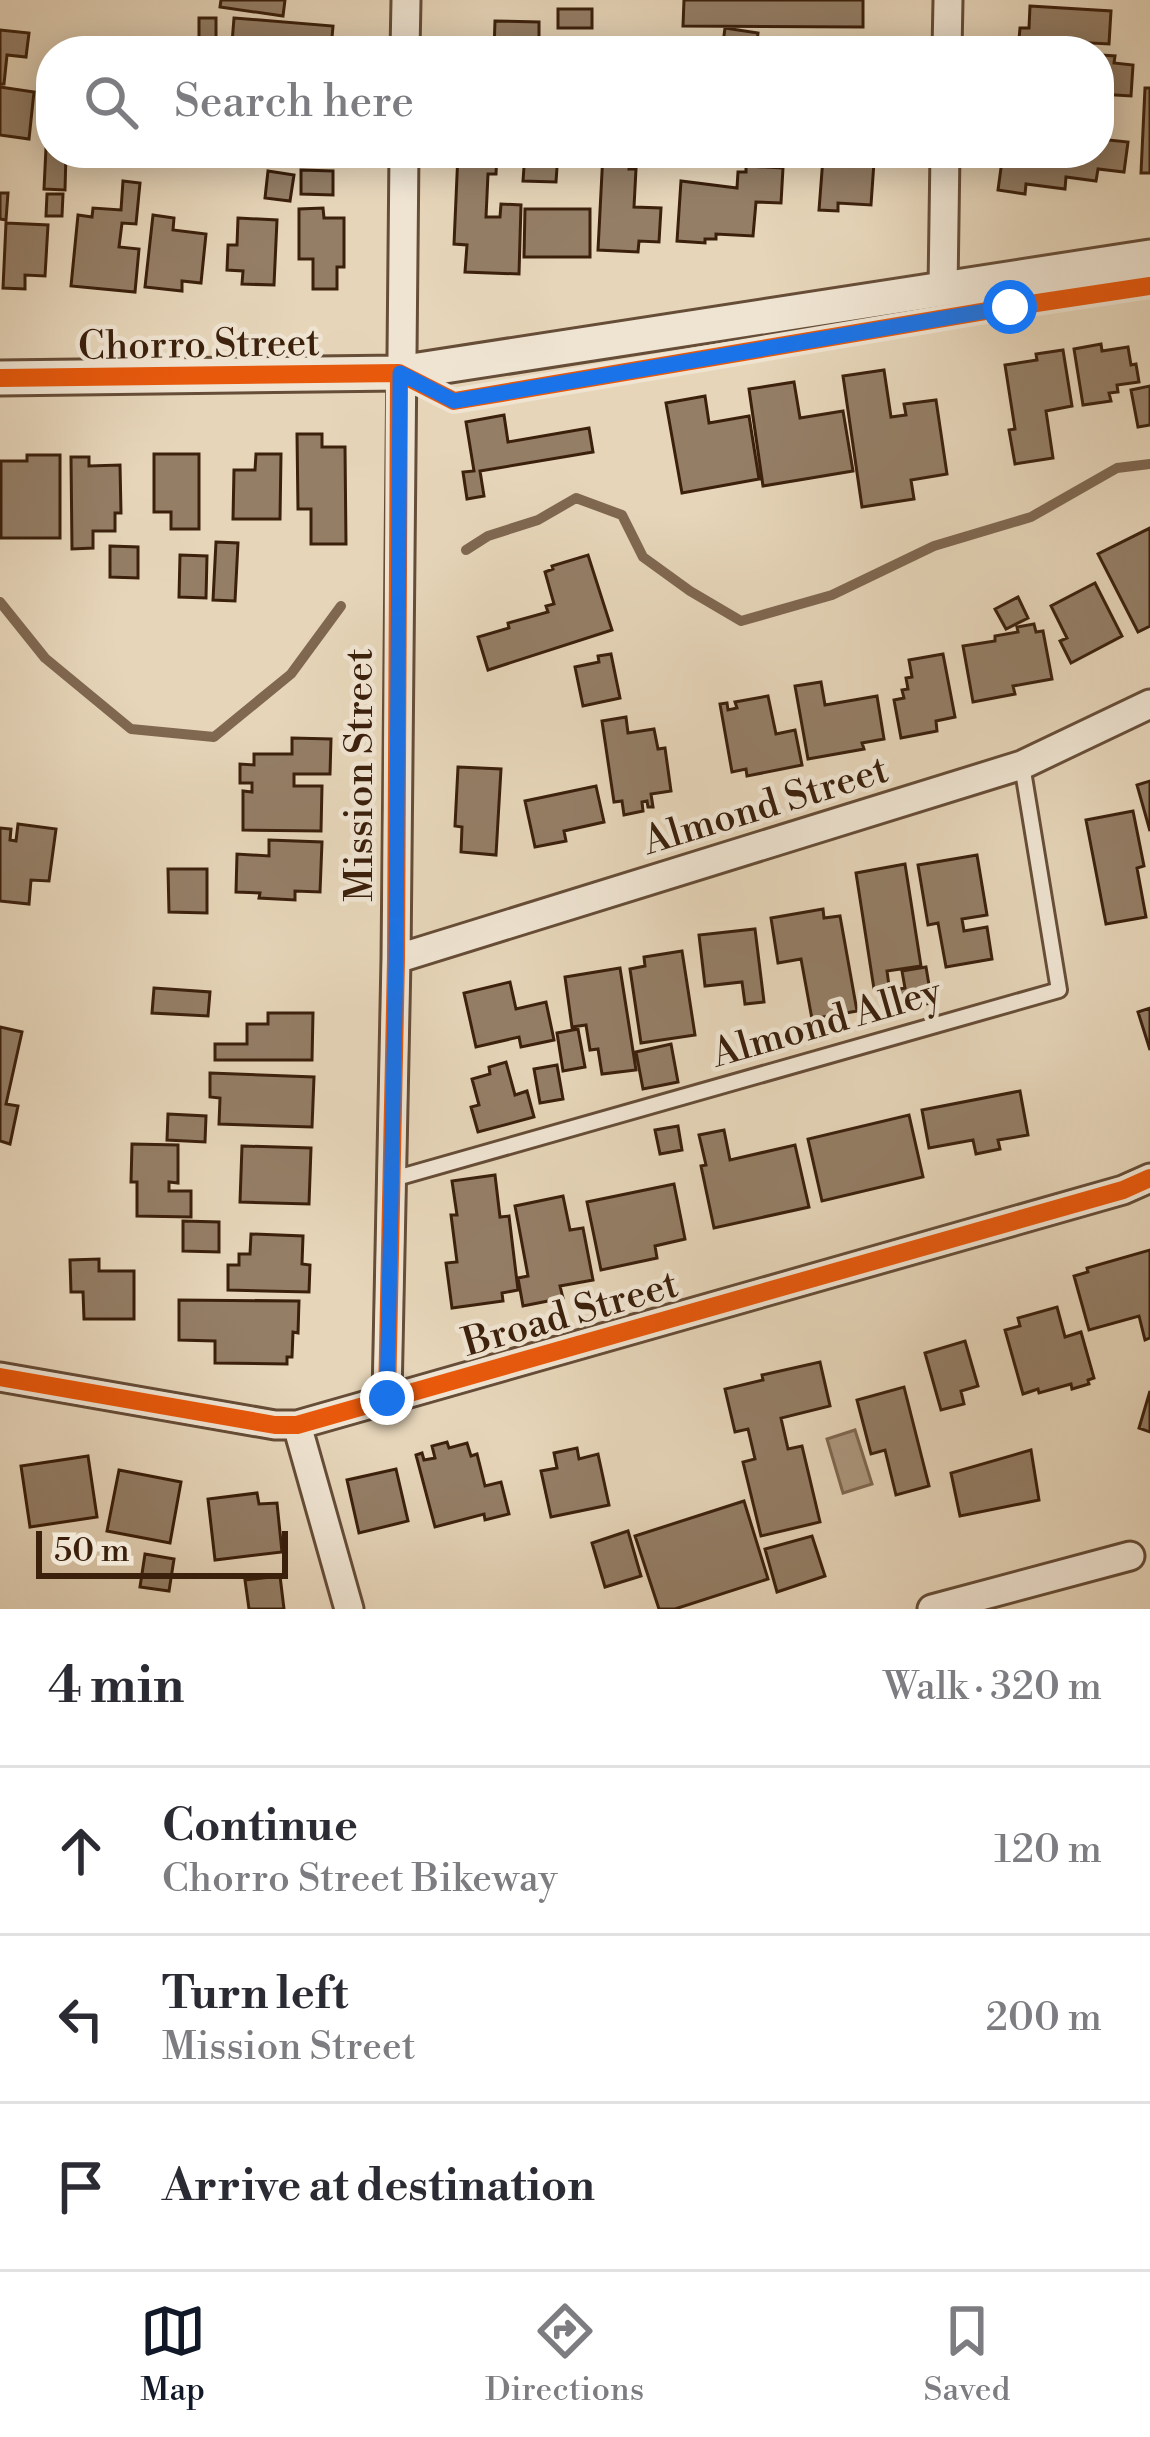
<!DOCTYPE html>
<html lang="en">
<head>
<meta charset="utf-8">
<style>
  :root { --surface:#fff; --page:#f7f7f7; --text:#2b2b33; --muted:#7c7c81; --line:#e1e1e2; --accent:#111827 }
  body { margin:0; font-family:"Libre Bodoni",serif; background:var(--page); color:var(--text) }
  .scale { position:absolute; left:36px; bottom:30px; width:252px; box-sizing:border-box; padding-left:12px; border:6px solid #3b200c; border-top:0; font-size:33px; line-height:42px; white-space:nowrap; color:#3b200c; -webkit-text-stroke:9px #efe4d2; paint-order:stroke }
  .stop { position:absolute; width:36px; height:36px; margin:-27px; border:9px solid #1a73e8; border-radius:50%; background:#fff }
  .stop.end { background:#1a73e8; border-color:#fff; box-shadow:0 3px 12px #0008 }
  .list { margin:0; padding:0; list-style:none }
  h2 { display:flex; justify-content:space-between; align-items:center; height:156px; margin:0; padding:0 48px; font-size:51px }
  h2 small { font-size:39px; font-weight:400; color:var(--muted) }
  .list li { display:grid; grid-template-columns:78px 1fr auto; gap:36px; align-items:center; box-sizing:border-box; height:168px; padding:0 48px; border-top:3px solid var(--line) }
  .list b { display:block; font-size:45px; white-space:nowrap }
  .list p { margin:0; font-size:39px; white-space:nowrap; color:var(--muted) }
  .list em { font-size:39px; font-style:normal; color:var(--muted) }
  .icon { flex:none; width:66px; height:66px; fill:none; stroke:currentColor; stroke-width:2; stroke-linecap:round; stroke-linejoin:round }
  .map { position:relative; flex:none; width:1150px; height:1609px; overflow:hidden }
  .search { position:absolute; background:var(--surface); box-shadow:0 6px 30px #0003; left:36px; right:36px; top:36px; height:132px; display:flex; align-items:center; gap:30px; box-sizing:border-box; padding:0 42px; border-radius:48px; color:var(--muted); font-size:45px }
  .sheet { height:660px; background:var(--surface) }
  nav { display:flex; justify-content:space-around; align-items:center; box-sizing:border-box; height:168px; border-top:3px solid var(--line); background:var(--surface); font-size:33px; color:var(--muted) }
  nav a { display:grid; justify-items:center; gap:6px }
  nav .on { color:var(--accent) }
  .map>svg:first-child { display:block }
</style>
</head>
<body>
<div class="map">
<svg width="1150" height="1609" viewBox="0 0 1150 1609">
  <rect width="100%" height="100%" fill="#e6d5b9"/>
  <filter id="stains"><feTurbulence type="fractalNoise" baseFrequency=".00167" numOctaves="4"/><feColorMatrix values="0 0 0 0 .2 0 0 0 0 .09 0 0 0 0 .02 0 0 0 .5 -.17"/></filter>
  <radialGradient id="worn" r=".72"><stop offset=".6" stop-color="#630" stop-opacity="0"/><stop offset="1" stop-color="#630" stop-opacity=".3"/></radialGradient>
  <path fill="#ac977e" stroke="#7f6750" stroke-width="3" d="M 855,1430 L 872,1484 L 843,1493 L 827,1439 Z"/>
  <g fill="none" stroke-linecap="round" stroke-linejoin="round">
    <path stroke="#7f6750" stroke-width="10" d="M 466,550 L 488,536 L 538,520 L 576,498 L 622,515 L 643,557 L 690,591 L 741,621 L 832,595 L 934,546 L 1031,517 L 1117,468 L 1150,464
      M 0,602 L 45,658 L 131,729 L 214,737 L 291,674 L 341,606"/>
  </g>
  <path fill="#947e66" stroke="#3b200c" stroke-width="3" d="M 221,0 L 285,0 L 283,16 L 220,7 Z
    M 684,0 L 863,0 L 863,27 L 683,26 Z
    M 1030,6 L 1111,11 L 1109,44 L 1072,42 L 1072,51 L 1018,50 L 1020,28 L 1029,28 Z
    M 558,9 L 592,9 L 592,28 L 558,28 Z
    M 199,18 L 216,18 L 216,42 L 199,42 Z
    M 234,18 L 333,26 L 331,49 L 243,51 L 243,44 L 232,43 Z
    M 495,21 L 539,22 L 539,43 L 600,44 L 600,51 L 494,51 Z
    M 725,28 L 758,33 L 756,51 L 722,51 Z
    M 0,30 L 29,33 L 26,57 L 7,55 L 4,84 L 0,84 Z
    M 792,40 L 868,46 L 867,51 L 791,51 Z
    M 1101,55 L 1115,56 L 1114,63 L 1133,65 L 1131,96 L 1099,94 Z
    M 0,87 L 34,92 L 29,139 L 0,135 Z
    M 1145,88 L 1150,88 L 1150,173 L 1141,173 Z
    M 1099,139 L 1128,142 L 1124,172 L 1098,169 L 1096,181 L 1066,177 L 1065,189 L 1026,184 L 1025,194 L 998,190 L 1003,153 L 1099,153 Z
    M 46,148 L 51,149 L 51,153 L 66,153 L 65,190 L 44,189 Z
    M 266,153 L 332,153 L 333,163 L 266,166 Z
    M 458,153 L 497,153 L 496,174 L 488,174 L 486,217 L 500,217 L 501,204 L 521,205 L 519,274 L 465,272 L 467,245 L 454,244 Z
    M 525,153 L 558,153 L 556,182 L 523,181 Z
    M 603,153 L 630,153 L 629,169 L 636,169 L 634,207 L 661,208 L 659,242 L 639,241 L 638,252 L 598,250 Z
    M 646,153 L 675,153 L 674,164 L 645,161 Z
    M 679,153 L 701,153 L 699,164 L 678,161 Z
    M 832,153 L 861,153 L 860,161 L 874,162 L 871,205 L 838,203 L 838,211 L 819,210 L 823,158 L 844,159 L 844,154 Z
    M 746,166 L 783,168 L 781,203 L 756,202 L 753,236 L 716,234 L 716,239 L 705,239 L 705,243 L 677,241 L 681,181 L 737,188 L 738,172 L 746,172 Z
    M 301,170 L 333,171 L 333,195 L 301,194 Z
    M 268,171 L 294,175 L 290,201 L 265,198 Z
    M 123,181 L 140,183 L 136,224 L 122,223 L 119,247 L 139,249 L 135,292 L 71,286 L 78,215 L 92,217 L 93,208 L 121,210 Z
    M 0,193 L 8,193 L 6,220 L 0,219 Z
    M 47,194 L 63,194 L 62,216 L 46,216 Z
    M 323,208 L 324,218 L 344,218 L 344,267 L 337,267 L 337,289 L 313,289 L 313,259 L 299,259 L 299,209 Z
    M 525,209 L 590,209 L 590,257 L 524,257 Z
    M 153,215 L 174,218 L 173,230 L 206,234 L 201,283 L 182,281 L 182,291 L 145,287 Z
    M 238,218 L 277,220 L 274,285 L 242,284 L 243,271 L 227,270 L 228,245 L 237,245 Z
    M 6,223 L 48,225 L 45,276 L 25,275 L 25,289 L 3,288 Z
    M 1101,344 L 1102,351 L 1128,347 L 1131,365 L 1136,364 L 1139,382 L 1117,385 L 1118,392 L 1109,393 L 1111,401 L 1083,405 L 1074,349 Z
    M 1063,350 L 1072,406 L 1046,411 L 1053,458 L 1015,464 L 1009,430 L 1015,429 L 1005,365 L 1037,360 L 1036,354 Z
    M 884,370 L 891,417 L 906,415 L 904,404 L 936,400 L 947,474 L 911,480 L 914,499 L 862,507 L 843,376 Z
    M 794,382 L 800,418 L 843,411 L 853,471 L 763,486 L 749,389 Z
    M 1150,386 L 1150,425 L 1138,427 L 1131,390 Z
    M 705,396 L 709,423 L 749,416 L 759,479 L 682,493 L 666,403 Z
    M 504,415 L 508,442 L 589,428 L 593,452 L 480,471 L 484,496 L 467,499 L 463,472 L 474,471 L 466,422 Z
    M 297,434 L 322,434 L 322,447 L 345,447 L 346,544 L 311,544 L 311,509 L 298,509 Z
    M 154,454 L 199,454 L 199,529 L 171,529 L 171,512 L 154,512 Z
    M 256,454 L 281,454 L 280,519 L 233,519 L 234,470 L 255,470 Z
    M 27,455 L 60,455 L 60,538 L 1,538 L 1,461 L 27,461 Z
    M 71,457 L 89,457 L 89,466 L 120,465 L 121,513 L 115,513 L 115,531 L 93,531 L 93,548 L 72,549 Z
    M 1150,528 L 1150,626 L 1138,632 L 1098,554 Z
    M 216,542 L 238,543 L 235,601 L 213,600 Z
    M 110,546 L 138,547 L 138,578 L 110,577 Z
    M 180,555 L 207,556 L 206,598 L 179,597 Z
    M 588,555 L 612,630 L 488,670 L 478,637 L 509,628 L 508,623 L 548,612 L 546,606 L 554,604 L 545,572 L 553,569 L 552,566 Z
    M 1095,583 L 1122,636 L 1071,663 L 1060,641 L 1067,638 L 1051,606 Z
    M 1018,597 L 1028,618 L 1006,629 L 995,609 Z
    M 1034,624 L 1036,632 L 1043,631 L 1052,679 L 1013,686 L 1015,694 L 973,702 L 963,646 L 995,641 L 995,636 L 1018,632 L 1017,627 Z
    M 611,654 L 620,698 L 583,706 L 575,667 L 599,662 L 598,656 Z
    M 943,654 L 955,717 L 936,721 L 937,731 L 901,738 L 894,700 L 904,698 L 902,690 L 908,689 L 906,678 L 912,677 L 909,660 Z
    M 821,682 L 825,705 L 877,696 L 884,739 L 862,743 L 864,749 L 808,759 L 795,686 Z
    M 768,696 L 776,734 L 795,730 L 802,765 L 747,776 L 746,769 L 732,772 L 720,704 L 727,703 L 728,710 L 737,708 L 735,702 Z
    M 626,717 L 628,733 L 654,729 L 658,749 L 665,748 L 671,791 L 651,794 L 653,807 L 648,807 L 647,801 L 642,802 L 643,811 L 624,815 L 622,801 L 614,802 L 602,721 Z
    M 292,738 L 331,739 L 330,774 L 294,774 L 294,786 L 322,786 L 321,831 L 243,830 L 243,791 L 252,792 L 252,783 L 240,783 L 240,764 L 254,765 L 254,754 L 292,754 Z
    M 458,767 L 501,769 L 496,855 L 461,852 L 462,827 L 455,826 Z
    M 1150,781 L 1150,831 L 1137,785 Z
    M 596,786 L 604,822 L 564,831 L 566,841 L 535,847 L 525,801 Z
    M 1133,811 L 1144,866 L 1137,868 L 1146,917 L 1106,924 L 1086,820 Z
    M 18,824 L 56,829 L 49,881 L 31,880 L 29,904 L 0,901 L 0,828 L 11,829 L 10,840 L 16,841 Z
    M 269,840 L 322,842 L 320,892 L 295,891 L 295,900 L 259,898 L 260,893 L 236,892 L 237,854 L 269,856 Z
    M 977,855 L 987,915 L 962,919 L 964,931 L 987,927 L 992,959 L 946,967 L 938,923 L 928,925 L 918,865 Z
    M 905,864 L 921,966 L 887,971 L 889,986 L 874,989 L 856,873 Z
    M 168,869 L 207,869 L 207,913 L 169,912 Z
    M 823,909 L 824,918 L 840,916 L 857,1011 L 812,1019 L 801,959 L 778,963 L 771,918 Z
    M 755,929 L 764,1002 L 745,1004 L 742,982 L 705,986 L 699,935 Z
    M 682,951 L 695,1035 L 641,1043 L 630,969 L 645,966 L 644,957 Z
    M 926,967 L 932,1003 L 887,1010 L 884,992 L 905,988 L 902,971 Z
    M 620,968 L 636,1070 L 602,1074 L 598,1049 L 590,1050 L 586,1025 L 572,1027 L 565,977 Z
    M 510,982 L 516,1009 L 546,1002 L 554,1040 L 521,1047 L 519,1037 L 476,1047 L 464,993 Z
    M 154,988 L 210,992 L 208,1016 L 152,1013 Z
    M 1150,1008 L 1150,1050 L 1138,1012 Z
    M 268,1013 L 313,1013 L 312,1060 L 215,1060 L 215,1044 L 247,1044 L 247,1024 L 268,1024 Z
    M 0,1027 L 22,1032 L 6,1104 L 18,1106 L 10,1144 L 0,1141 Z
    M 578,1029 L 585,1067 L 563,1071 L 557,1033 Z
    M 671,1044 L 678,1082 L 643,1089 L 636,1052 Z
    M 506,1062 L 515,1095 L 527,1091 L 534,1117 L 478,1132 L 471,1107 L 479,1105 L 472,1079 L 490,1074 L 489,1067 Z
    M 557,1065 L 563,1099 L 540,1103 L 534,1069 Z
    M 210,1073 L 314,1077 L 312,1127 L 219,1124 L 220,1098 L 210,1097 Z
    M 1020,1091 L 1028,1135 L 998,1140 L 1000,1149 L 976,1154 L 973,1140 L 929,1148 L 922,1110 Z
    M 168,1114 L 206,1116 L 205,1142 L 167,1140 Z
    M 909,1115 L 923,1177 L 822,1201 L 808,1139 Z
    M 678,1126 L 682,1150 L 660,1154 L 655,1130 Z
    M 724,1130 L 730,1160 L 795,1145 L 809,1207 L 714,1228 L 701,1166 L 706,1165 L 699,1135 Z
    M 132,1144 L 178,1145 L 178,1183 L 169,1182 L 169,1191 L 191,1191 L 191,1217 L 137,1216 L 137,1182 L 131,1182 Z
    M 242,1146 L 311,1148 L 309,1204 L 240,1202 Z
    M 495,1175 L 500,1217 L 509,1216 L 518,1290 L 502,1293 L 503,1301 L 452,1308 L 446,1263 L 457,1262 L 451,1215 L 457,1215 L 452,1181 Z
    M 674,1184 L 685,1239 L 655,1246 L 657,1258 L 601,1270 L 587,1202 Z
    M 563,1196 L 570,1230 L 583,1228 L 593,1280 L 560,1286 L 563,1298 L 523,1306 L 518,1278 L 528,1276 L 515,1206 Z
    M 183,1221 L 219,1222 L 219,1252 L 183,1251 Z
    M 251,1234 L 303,1236 L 302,1264 L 310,1265 L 309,1292 L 228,1290 L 228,1265 L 239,1265 L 239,1254 L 250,1254 Z
    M 1150,1250 L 1150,1338 L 1145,1340 L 1139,1316 L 1089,1330 L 1074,1276 L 1088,1272 L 1087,1268 Z
    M 99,1259 L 99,1271 L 134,1271 L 134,1319 L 84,1319 L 83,1292 L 71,1292 L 70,1260 Z
    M 179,1300 L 299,1301 L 298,1333 L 293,1332 L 292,1357 L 287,1357 L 287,1364 L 215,1363 L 215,1341 L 179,1340 Z
    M 1057,1307 L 1065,1337 L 1081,1332 L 1094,1378 L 1088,1380 L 1089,1384 L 1072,1389 L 1071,1384 L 1039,1393 L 1038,1389 L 1023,1394 L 1005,1330 L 1020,1326 L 1018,1318 Z
    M 965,1341 L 978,1386 L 961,1391 L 964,1404 L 941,1410 L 925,1353 Z
    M 820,1362 L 830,1406 L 781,1418 L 788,1449 L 802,1446 L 820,1522 L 761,1536 L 743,1462 L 755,1459 L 748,1429 L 735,1432 L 725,1389 L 763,1380 L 762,1375 Z
    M 904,1387 L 929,1486 L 896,1495 L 885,1450 L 871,1454 L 857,1400 Z
    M 1150,1391 L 1150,1432 L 1139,1428 Z
    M 447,1442 L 449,1448 L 467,1443 L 471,1456 L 477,1454 L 485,1486 L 501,1482 L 509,1514 L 485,1520 L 484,1514 L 435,1527 L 416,1455 L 422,1453 L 424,1460 L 435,1458 L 432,1446 Z
    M 577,1448 L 579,1459 L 598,1454 L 609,1505 L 551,1517 L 541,1471 L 557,1468 L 554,1453 Z
    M 1031,1450 L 1039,1500 L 960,1516 L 951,1473 Z
    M 88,1456 L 97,1517 L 30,1527 L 21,1466 Z
    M 396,1469 L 408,1521 L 359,1533 L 347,1480 Z
    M 119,1470 L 181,1482 L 170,1543 L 107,1531 Z
    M 257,1493 L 259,1504 L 277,1503 L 282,1552 L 215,1560 L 208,1499 Z
    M 744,1501 L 768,1579 L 675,1609 L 659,1609 L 635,1536 Z
    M 628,1531 L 641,1576 L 605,1587 L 592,1543 Z
    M 812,1536 L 825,1576 L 777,1592 L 765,1549 Z
    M 145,1554 L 174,1559 L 169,1591 L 140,1587 Z
    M 280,1576 L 284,1609 L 249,1609 L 245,1580 Z"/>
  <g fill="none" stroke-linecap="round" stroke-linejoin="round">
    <defs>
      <path id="service" d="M 393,1179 L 1059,990 L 1022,765"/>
      <path id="minor" d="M 405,51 L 406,0
        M 947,51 L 948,0
        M 943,288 L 945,153
        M 396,959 L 1022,765 L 1150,704
        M 0,1377 L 275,1425 L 297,1425 L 1123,1190 L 1150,1178
        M 387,1398 L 396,959 L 404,153
        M 297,1425 L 349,1609
        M 932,1609 L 1130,1556"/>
      <path id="tertiary" d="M 0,378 L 399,373 L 1150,257"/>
    </defs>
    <use href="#service" stroke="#664d37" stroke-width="20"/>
    <use href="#minor" stroke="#664d37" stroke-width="33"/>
    <use href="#tertiary" stroke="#664d37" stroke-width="39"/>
    <use href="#service" stroke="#efe4d2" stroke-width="14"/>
    <use href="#minor" stroke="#efe4d2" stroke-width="27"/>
    <use href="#tertiary" stroke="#efe4d2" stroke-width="33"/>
    <defs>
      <path id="cycleway" d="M 0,378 L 399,373 L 454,401 L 1010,307 L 1150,286
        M 0,1377 L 275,1425 L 297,1425 L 1123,1190 L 1150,1178
        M 387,1398 L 396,959 L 399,373"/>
    </defs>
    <use href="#cycleway" stroke="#efe4d2" stroke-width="26"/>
    <use href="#cycleway" stroke="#e8590c" stroke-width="18"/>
  </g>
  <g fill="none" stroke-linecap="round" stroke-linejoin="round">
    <path stroke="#1a73e8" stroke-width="15" d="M 387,1398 L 396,959 L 400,373 L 454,401 L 1010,307"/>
  </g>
  <g text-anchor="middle" stroke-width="9" stroke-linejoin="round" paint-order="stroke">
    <g font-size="39" fill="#3b200c" stroke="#efe4d2">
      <text transform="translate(199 343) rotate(-1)" y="14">Chorro Street</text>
      <text transform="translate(358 775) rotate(-90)" y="14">Mission Street</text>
      <text transform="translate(765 804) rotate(-17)" y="14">Almond Street</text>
      <text transform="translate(826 1021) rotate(-16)" y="14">Almond Alley</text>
      <text transform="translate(570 1312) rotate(-16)" y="14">Broad Street</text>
    </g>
  </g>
  <rect width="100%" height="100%" filter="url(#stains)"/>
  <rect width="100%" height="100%" fill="url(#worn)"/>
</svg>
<div class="scale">50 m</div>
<div class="stop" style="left:1010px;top:307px"></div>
<div class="stop end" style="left:387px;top:1398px"></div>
<div class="search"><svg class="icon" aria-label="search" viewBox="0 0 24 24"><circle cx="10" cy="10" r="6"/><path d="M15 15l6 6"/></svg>Search here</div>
</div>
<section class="sheet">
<h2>4 min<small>Walk · 320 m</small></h2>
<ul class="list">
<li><svg class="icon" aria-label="ahead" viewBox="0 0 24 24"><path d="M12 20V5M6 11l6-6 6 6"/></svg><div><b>Continue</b><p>Chorro Street Bikeway</p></div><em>120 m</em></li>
<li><svg class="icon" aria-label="left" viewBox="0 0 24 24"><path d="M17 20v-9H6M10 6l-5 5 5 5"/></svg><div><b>Turn left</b><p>Mission Street</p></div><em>200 m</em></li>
<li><svg class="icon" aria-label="arrive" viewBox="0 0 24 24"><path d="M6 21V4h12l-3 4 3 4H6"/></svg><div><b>Arrive at destination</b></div></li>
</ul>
</section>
<nav>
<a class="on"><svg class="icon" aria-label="map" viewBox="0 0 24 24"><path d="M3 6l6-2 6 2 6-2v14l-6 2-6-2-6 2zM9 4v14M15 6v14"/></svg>Map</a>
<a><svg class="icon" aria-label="directions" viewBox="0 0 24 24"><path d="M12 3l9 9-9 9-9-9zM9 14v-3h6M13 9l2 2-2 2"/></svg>Directions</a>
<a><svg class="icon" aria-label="saved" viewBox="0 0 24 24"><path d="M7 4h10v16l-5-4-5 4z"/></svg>Saved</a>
</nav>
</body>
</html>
